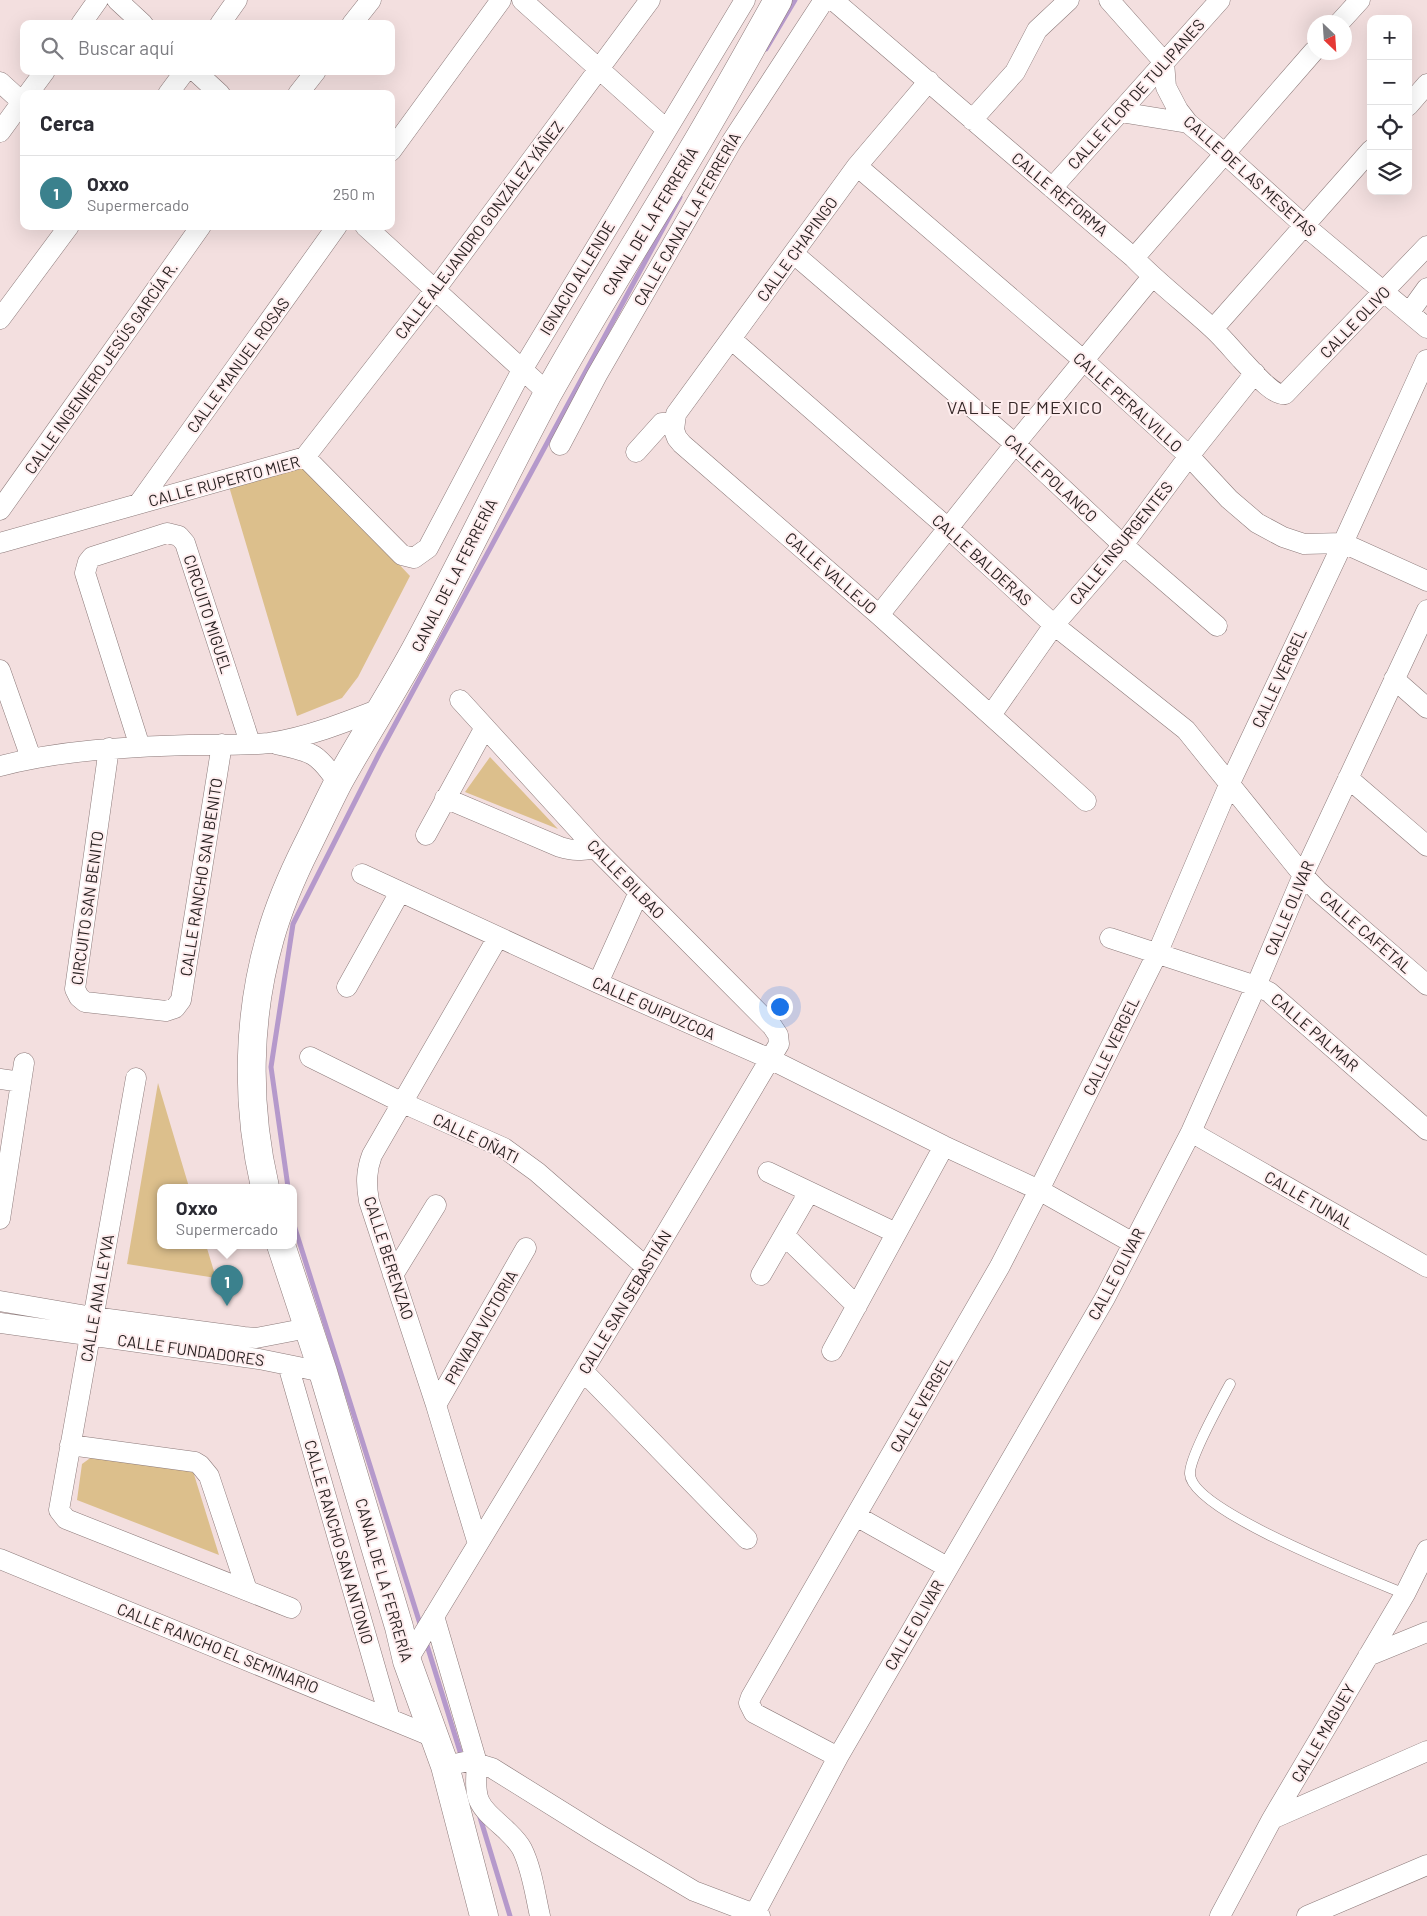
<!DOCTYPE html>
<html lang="es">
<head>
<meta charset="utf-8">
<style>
  :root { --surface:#fff; --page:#f2f2f3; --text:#2b2b33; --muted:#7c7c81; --line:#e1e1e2; --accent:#3b818d }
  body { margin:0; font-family:Barlow,sans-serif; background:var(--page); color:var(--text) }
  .controls { position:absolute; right:15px; top:15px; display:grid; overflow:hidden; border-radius:10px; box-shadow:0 5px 20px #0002 }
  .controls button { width:45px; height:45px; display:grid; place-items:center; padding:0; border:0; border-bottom:1px solid var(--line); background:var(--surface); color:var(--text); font:25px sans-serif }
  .compass { position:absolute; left:1307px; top:15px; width:45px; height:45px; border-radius:50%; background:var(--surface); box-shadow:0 5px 20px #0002; rotate:155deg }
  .you { position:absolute; left:779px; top:1006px; width:18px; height:18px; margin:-12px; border:4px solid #fff; border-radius:50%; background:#1a73e8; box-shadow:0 0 0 8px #1a73e833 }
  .badge { display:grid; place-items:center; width:32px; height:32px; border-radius:50%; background:var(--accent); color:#fff; font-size:16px; font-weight:700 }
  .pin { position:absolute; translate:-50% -41px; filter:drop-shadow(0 1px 2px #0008) }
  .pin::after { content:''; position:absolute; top:26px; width:18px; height:15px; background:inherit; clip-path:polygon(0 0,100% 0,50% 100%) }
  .popup { position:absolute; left:157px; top:1184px; width:140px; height:65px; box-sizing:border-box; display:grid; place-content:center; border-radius:10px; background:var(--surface); filter:drop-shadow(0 1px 4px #0005); font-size:16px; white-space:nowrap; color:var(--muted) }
  .popup b { font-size:19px; color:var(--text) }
  .popup::after { content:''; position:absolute; left:50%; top:100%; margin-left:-10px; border:10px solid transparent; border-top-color:var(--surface) }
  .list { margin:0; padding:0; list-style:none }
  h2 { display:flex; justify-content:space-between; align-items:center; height:65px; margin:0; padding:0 20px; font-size:21px }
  h2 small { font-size:16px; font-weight:400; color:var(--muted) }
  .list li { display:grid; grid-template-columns:32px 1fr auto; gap:15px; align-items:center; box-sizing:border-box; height:75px; padding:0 20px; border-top:1px solid var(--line) }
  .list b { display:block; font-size:19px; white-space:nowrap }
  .list p { margin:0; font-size:16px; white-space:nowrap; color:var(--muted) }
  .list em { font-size:16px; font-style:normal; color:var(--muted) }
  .icon { flex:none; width:28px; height:28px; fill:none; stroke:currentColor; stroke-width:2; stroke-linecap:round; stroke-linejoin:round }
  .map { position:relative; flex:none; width:1427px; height:1916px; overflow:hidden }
  .search { position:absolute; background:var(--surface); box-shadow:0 5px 20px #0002; left:20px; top:20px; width:375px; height:55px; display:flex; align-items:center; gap:12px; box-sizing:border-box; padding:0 18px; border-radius:10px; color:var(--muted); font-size:19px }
  .panel { position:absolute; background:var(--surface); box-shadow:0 5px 20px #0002; left:20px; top:90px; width:375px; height:140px; border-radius:10px }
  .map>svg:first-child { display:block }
</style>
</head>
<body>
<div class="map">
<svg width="1427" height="1916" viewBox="0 0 1427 1916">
  <rect width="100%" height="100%" fill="#f3dfdf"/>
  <path fill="#dcbf8c" d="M 302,461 L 410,576 L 358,677 L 342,698 L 297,716 L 228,483 Z
    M 490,757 L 558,829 L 465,792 Z
    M 158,1083 L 189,1187 L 161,1187 L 161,1245 L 206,1245 L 216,1278 L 127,1264 Z
    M 100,1451 L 192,1468 L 219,1555 L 77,1500 L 82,1464 Z"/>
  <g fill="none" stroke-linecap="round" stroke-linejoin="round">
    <path stroke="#b599cb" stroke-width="5" d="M 766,49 L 795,0
      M 288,1187 L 271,1067 L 293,924 L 379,754 L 680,197
      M 293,1222 L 421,1627
      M 426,1642 L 462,1758
      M 479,1814 L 510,1916"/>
    <defs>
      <path id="lane" d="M 1230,1384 C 1221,1401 1189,1458 1190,1474 C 1191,1511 1369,1579 1405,1594"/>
      <path id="street" d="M 117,0 L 143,24
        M 522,0 L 666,129
        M 833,0 L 1134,258 C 1158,283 1186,304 1212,328 C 1222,337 1232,349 1241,359 C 1250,368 1273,397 1285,394 L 1427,246
        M 1109,0 L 1164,62 L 1166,87 L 1178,110 L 1188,123 L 1224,153 L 1305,226 L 1427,328
        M 1340,22 L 1360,0
        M 81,24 L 98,0
        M 220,24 L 237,0
        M 352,24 L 371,0
        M 195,71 L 220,94
        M 929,81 L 857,166 L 676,414 L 674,430 L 677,438 L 682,444 L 879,615 L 1086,801
        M 0,82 L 22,102
        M 28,94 L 45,71
        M 168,94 L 185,71
        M 298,94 L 316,71
        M 1408,106 L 1427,84
        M 1120,112 L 1188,123
        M 972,120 L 1015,72 L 1037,30 L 1069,0
        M 0,132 L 24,99
        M 391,151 L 501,0
        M 857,166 L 1083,360 L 1189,456 L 1229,499 L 1257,523 L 1283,537 L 1304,544 L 1343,543 L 1427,581
        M 1052,188 L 1220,0
        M 365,226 L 548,393
        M 794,254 L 1015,444 L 1123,545 L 1217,626
        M 1134,258 L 1314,51
        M 1409,313 L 1427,288
        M 0,319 L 69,226
        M 1213,329 L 1371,150
        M 731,339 L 949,529 L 1054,625 L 1186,730 L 1303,875 L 1318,891 L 1427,985
        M 560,445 L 597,375 L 732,141 L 824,0
        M 636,452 L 662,423 L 674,423
        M 305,457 L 435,290 L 650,0
        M 139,503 L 337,226
        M 0,510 L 201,226
        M 0,543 L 305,457 L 402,555 L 414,558 L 428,548 L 522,370 L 745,0
        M 879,615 L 1015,444 L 1152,277
        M 0,670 L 31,758
        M 1394,679 L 1427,708
        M 991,715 L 1054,625 L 1123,545 L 1189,456 L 1255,373
        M 276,744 C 312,752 317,752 338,783
        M 140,747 L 85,573 L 88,562 L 92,557 L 167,533 L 179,536 L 185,543 L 250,743
        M 109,748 L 75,989 L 79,997 L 85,1002 L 166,1011 L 175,1008 L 181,1000 L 222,744
        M 0,766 C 62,750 125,747 189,745 C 215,744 243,746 269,743 C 308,737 346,722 382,708
        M 1348,778 L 1427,846
        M 445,798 L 560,847 C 573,851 582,851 595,848
        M 426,835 L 484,729
        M 362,874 L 598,983 L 770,1059 L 944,1146 L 1039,1190 L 1133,1243
        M 1110,938 L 1256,986 L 1269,992 L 1427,1130
        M 598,983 L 639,892
        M 347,987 L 400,892
        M 310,1057 L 403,1103 L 504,1148 L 537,1172 L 646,1267
        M 136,1078 L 59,1510 L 66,1519 L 291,1608
        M 0,1079 L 21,1082
        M 1191,1132 L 1427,1267
        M 768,1172 L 896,1233
        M 0,1219 L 24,1063
        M 785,1236 L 857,1306
        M 393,1275 L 436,1205
        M 761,1275 L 809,1192
        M 0,1301 L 93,1317 L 244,1337 L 256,1338 L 308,1328
        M 0,1323 L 259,1359 L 323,1372
        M 832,1351 L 944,1146
        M 288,1365 L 390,1719
        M 583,1371 L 747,1539
        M 436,1405 L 526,1248
        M 70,1445 L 195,1462 L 200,1465 L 209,1476 L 247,1590
        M 856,1516 L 947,1567
        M 478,1544 L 436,1405 L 369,1201 C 366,1184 366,1171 372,1155 L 498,937
        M 0,1559 L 436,1738
        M 434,1616 L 477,1763 C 474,1802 477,1804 505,1829 C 511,1835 518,1841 522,1849 C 532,1869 535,1894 540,1916
        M 1368,1656 L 1427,1632
        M 407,1661 L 646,1267 L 779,1044 L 778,1035 L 772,1026 L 595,848 L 460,700
        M 838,1757 L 754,1713 L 749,1703 L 751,1697 L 1000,1266 L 1039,1190 L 1157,954 L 1229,785 L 1343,543 L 1426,360
        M 445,1766 L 469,1761 L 492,1768 L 598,1834 L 694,1891 L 760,1916
        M 1272,1819 L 1427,1751
        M 755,1913 L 838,1757 L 1105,1298 L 1191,1132 L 1256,986 L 1303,875 L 1427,610
        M 1220,1916 L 1272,1819 L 1405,1594 L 1427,1550
        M 1307,1916 L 1427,1865"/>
      <path id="secondary" d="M 265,1187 C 246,1105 247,1019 270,938 C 279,906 292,876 307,846 C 318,824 328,802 339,781 C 365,734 394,690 419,643 C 463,561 503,477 547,395 C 592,314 642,235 689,156 C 720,104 749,52 778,0
        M 281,1245 L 323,1372 L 399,1627 L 407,1661 L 445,1766 L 484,1916"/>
    </defs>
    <use href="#lane" stroke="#8c7a7a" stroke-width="11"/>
    <use href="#street" stroke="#8c7a7a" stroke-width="21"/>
    <use href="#secondary" stroke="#8c7a7a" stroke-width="29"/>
    <use href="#lane" stroke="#fff" stroke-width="10"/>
    <use href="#street" stroke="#fff" stroke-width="20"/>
    <use href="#secondary" stroke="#fff" stroke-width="28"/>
  </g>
  <g text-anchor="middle" stroke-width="4" stroke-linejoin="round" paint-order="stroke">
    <g font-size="16" fill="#292222" stroke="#feedee">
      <text transform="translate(1136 94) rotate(-48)" y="6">CALLE FLOR DE TULIPANES</text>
      <text transform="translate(1250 176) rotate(42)" y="6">CALLE DE LAS MESETAS</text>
      <text transform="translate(1060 194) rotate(40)" y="6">CALLE REFORMA</text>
      <text transform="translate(687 219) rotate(-60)" y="6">CALLE CANAL LA FERRERÍA</text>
      <text transform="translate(650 221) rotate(-59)" y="6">CANAL DE LA FERRERÍA</text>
      <text transform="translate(479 230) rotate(-53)" y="6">CALLE ALEJANDRO GONZÁLEZ YÁÑEZ</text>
      <text transform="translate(797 249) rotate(-54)" y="6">CALLE CHAPINGO</text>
      <text transform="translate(577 278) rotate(-59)" y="6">IGNACIO ALLENDE</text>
      <text transform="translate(1355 322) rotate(-46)" y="6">CALLE OLIVO</text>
      <text transform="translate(238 365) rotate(-54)" y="6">CALLE MANUEL ROSAS</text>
      <text transform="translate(101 368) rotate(-55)" y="6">CALLE INGENIERO JESÚS GARCÍA R.</text>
      <text transform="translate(1128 402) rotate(42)" y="6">CALLE PERALVILLO</text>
      <text transform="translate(1051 478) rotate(43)" y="6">CALLE POLANCO</text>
      <text transform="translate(224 481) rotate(-15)" y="6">CALLE RUPERTO MIER</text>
      <text transform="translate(1121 543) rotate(-51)" y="6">CALLE INSURGENTES</text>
      <text transform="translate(982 560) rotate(42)" y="6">CALLE BALDERAS</text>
      <text transform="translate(831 573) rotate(41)" y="6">CALLE VALLEJO</text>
      <text transform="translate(454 575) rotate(-63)" y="6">CANAL DE LA FERRERÍA</text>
      <text transform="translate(208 614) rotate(72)" y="6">CIRCUITO MIGUEL</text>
      <text transform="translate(1279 678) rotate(-65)" y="6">CALLE VERGEL</text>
      <text transform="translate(201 877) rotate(-81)" y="6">CALLE RANCHO SAN BENITO</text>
      <text transform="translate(626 879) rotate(46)" y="6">CALLE BILBAO</text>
      <text transform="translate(87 908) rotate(-82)" y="6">CIRCUITO SAN BENITO</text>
      <text transform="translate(1289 908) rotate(-67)" y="6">CALLE OLIVAR</text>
      <text transform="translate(1366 932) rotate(41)" y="6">CALLE CAFETAL</text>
      <text transform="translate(654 1008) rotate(24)" y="6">CALLE GUIPUZCOA</text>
      <text transform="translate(1315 1032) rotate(41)" y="6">CALLE PALMAR</text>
      <text transform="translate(1111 1046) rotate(-64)" y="6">CALLE VERGEL</text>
      <text transform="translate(476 1138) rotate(26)" y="6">CALLE OÑATI</text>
      <text transform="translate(1309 1200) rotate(30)" y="6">CALLE TUNAL</text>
      <text transform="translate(389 1258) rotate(72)" y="6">CALLE BERENZAO</text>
      <text transform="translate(1116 1274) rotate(-62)" y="6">CALLE OLIVAR</text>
      <text transform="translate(97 1298) rotate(-80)" y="6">CALLE ANA LEYVA</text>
      <text transform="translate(625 1302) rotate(-59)" y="6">CALLE SAN SEBASTIÁN</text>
      <text transform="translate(481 1327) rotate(-60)" y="6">PRIVADA VICTORIA</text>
      <text transform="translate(191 1350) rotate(8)" y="6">CALLE FUNDADORES</text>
      <text transform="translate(921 1404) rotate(-60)" y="6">CALLE VERGEL</text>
      <text transform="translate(339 1542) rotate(74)" y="6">CALLE RANCHO SAN ANTONIO</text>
      <text transform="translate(384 1580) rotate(74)" y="6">CANAL DE LA FERRERÍA</text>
      <text transform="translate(914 1625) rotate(-60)" y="6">CALLE OLIVAR</text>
      <text transform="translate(218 1648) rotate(22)" y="6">CALLE RANCHO EL SEMINARIO</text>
      <text transform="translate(1323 1733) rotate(-60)" y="6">CALLE MAGUEY</text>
    </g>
    <g font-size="18" letter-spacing="1" fill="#342626" stroke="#feedee">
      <text x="1025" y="414">VALLE DE MEXICO</text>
    </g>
  </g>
</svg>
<div class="controls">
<button>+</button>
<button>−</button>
<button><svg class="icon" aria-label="locate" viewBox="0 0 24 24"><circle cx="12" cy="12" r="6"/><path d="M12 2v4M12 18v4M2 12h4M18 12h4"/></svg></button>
<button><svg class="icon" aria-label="layers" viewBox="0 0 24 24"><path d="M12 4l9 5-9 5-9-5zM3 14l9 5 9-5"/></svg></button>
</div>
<svg class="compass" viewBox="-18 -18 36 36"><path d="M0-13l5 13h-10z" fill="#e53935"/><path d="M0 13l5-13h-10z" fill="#7c7c81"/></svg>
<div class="you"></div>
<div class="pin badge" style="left:227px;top:1306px">1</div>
<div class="popup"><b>Oxxo</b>Supermercado</div>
<div class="search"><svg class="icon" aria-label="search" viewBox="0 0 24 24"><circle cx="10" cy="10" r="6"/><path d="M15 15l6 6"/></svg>Buscar aquí</div>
<section class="panel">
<h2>Cerca<small></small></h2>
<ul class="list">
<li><span class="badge">1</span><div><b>Oxxo</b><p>Supermercado</p></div><em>250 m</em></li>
</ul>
</section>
</div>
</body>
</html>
